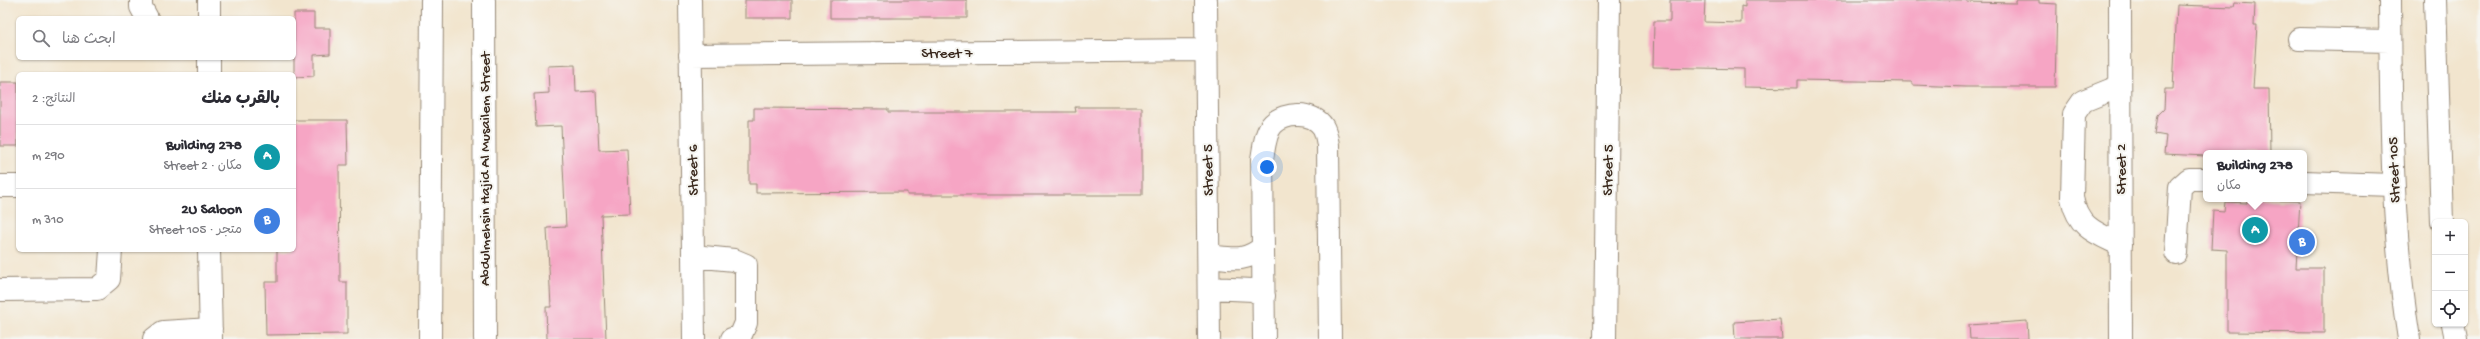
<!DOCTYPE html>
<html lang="ar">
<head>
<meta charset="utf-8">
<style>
  :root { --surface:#fff; --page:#f7f7f7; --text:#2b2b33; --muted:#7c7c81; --line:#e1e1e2; --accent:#db2777 }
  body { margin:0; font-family:"Gochi Hand","Playpen Sans Arabic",sans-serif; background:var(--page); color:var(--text); direction:rtl }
  .controls { position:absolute; right:12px; bottom:12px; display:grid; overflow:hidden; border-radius:6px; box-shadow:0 1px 3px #0004 }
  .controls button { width:36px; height:36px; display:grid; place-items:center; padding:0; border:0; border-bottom:1px solid var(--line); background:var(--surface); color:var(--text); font:20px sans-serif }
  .you { position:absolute; left:1267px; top:167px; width:14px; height:14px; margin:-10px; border:3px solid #fff; border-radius:50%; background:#1a73e8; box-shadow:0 0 0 6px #1a73e833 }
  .badge { display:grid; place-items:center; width:26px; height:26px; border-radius:50%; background:var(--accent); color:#fff; font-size:13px; font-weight:700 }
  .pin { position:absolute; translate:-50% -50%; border:2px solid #fff; box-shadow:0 1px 4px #0006 }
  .popup { position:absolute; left:2203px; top:150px; width:104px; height:52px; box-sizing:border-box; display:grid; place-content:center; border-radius:6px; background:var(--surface); filter:drop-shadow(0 1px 3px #0005); font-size:13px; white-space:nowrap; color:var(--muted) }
  .popup b { font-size:15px; color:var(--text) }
  .popup::after { content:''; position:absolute; left:50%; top:100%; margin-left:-8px; border:8px solid transparent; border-top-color:var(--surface) }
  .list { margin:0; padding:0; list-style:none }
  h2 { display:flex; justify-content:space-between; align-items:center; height:52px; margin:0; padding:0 16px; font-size:17px }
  h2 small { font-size:13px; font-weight:400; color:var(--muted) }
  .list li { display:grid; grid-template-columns:26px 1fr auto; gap:12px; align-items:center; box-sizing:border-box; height:64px; padding:0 16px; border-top:1px solid var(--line) }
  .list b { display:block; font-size:15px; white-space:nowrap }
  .list p { margin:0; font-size:13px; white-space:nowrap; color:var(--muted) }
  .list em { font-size:13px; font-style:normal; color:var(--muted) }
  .icon { flex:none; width:22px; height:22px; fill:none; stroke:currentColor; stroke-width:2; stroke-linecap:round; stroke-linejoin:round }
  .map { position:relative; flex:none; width:2480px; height:339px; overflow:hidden; direction:ltr }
  .search { position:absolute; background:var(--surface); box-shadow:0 1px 3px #0004; left:16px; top:16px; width:280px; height:44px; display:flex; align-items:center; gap:10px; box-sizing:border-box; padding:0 14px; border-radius:6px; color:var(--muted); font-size:15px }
  .panel { position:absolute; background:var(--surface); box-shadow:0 1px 3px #0004; left:16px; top:72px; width:280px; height:180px; border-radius:6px; direction:rtl }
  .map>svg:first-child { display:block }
</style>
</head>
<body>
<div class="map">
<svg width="2480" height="339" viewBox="0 0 2480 339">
  <rect width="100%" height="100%" fill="#f6f6f2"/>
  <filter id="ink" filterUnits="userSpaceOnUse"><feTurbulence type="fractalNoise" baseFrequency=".025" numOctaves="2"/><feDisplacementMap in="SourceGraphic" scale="8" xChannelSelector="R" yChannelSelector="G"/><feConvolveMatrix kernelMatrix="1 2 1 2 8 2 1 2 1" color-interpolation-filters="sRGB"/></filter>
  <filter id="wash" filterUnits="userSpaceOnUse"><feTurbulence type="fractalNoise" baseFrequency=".012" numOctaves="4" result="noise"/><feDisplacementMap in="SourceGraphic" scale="16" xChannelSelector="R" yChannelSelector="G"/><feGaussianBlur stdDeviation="0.9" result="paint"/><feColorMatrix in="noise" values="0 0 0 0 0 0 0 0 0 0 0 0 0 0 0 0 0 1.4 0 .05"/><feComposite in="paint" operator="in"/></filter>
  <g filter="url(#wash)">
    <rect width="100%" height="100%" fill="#f2e5ce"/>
    <g id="blocks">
      <path fill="#f6a5c4" d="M 745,0 L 792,0 L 792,18 L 745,18 Z
        M 830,0 L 967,0 L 967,18 L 830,18 Z
        M 1670,0 L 1705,0 L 1704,22 L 1741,23 L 1741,6 L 1745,7 L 1745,0 L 1967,0 L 1967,2 L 2016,3 L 2016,0 L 2039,0 L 2039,3 L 2057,4 L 2055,87 L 1966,87 L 1912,85 L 1912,82 L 1797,80 L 1797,88 L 1744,87 L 1744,69 L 1653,67 L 1654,21 L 1670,21 Z
        M 2235,3 L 2255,4 L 2254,25 L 2257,25 L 2253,89 L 2269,89 L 2270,153 L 2206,153 L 2206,156 L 2164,154 L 2166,136 L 2155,134 L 2158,115 L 2164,109 L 2165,89 L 2173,89 L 2177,5 L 2234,7 Z
        M 294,13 L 314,13 L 314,28 L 330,28 L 330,54 L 314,55 L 314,76 L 294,77 Z
        M 575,65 L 576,92 L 596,91 L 599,150 L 627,149 L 630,214 L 601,215 L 606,339 L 547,339 L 546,307 L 551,307 L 547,228 L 566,227 L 561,126 L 536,127 L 534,94 L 549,93 L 548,66 Z
        M 0,82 L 18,82 L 18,146 L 0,146 Z
        M 1075,107 L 1142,107 L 1142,195 L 907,195 L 907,192 L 756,193 L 756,184 L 749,184 L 749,120 L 754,120 L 754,108 L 888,109 L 888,112 L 1076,112 Z
        M 294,120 L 347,120 L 348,165 L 339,165 L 340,282 L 347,282 L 347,334 L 266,335 L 265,282 L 277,282 L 277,250 L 294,250 Z
        M 2247,199 L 2300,201 L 2296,268 L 2324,268 L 2324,333 L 2227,332 L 2227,250 L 2211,249 L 2213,210 L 2224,211 L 2225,202 L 2247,203 Z
        M 1780,319 L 1782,339 L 1735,339 L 1734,322 Z
        M 2027,321 L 2028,339 L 1970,339 L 1969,325 Z"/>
    </g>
  </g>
  <g filter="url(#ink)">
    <use href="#blocks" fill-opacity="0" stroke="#968876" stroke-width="1"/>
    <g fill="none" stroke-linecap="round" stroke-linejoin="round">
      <defs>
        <path id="minor" d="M 141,0 L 141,7 L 147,18
          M 209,0 L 209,18
          M 484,0 L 485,339
          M 690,0 L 694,339
          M 1206,0 L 1209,339
          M 2120,0 L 2121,339
          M 2390,0 C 2391,114 2391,226 2409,339
          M 2435,0 L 2442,222
          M 2299,39 L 2390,41
          M 690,55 L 1205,50
          M 209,58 L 209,74
          M 2120,86 L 2083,101 L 2074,114 L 2072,198 C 2078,228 2096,233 2121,245
          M 2304,182 L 2392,185
          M 0,186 L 18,186
          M 209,250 L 211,339
          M 2176,253 L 2180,187 L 2189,179 L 2206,179
          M 693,256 L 734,260 L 746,265 L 746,323 L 740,337 L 732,339
          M 1209,256 C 1231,258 1245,263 1263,247
          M 1210,288 L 1253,290 L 1264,296
          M 0,290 L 97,289 L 109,279 L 111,250
          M 2453,324 L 2456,339
          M 154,339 L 163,332 L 211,329
          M 430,339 L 432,0
          M 1264,339 L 1262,159 C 1264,149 1265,132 1273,124 C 1285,112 1313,111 1323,127 C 1326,132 1327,140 1328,145 L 1330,339
          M 1605,339 L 1609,0"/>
      </defs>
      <use href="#minor" stroke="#968876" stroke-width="24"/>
      <use href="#minor" stroke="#fff" stroke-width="22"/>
    </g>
  </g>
  <g text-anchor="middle" stroke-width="4" stroke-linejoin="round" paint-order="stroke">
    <g font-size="15" fill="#3b2a1e" stroke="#f6f6f2">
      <text x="947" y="57">Street 7</text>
      <text transform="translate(484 169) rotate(-90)" y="5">Abdulmehsin Hajid Al Musailem Street</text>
      <text transform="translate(2120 169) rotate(-90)" y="5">Street 2</text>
      <text transform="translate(692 170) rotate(-91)" y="5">Street 6</text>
      <text transform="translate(1207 170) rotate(-91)" y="5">Street 5</text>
      <text transform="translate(1607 170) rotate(-89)" y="5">Street 5</text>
      <text transform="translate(2393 170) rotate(-92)" y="5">Street 105</text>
    </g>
  </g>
</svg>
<div class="controls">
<button>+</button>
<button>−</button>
<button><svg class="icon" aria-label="locate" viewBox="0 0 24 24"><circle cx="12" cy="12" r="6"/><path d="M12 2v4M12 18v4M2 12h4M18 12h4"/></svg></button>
</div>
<div class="you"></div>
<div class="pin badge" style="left:2255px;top:230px;background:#0f9aa8">A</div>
<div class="popup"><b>Building 278</b>مكان</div>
<div class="pin badge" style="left:2302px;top:242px;background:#3f7fe0">B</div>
<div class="search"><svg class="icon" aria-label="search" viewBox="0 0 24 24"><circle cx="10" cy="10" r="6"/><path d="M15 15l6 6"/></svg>ابحث هنا</div>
<section class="panel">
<h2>بالقرب منك<small>النتائج: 2</small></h2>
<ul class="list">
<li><span class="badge" style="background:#0f9aa8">A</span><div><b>Building 278</b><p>مكان · Street 2</p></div><em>290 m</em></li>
<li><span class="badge" style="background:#3f7fe0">B</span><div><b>2U Saloon</b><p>متجر · Street 105</p></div><em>310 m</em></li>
</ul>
</section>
</div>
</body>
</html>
